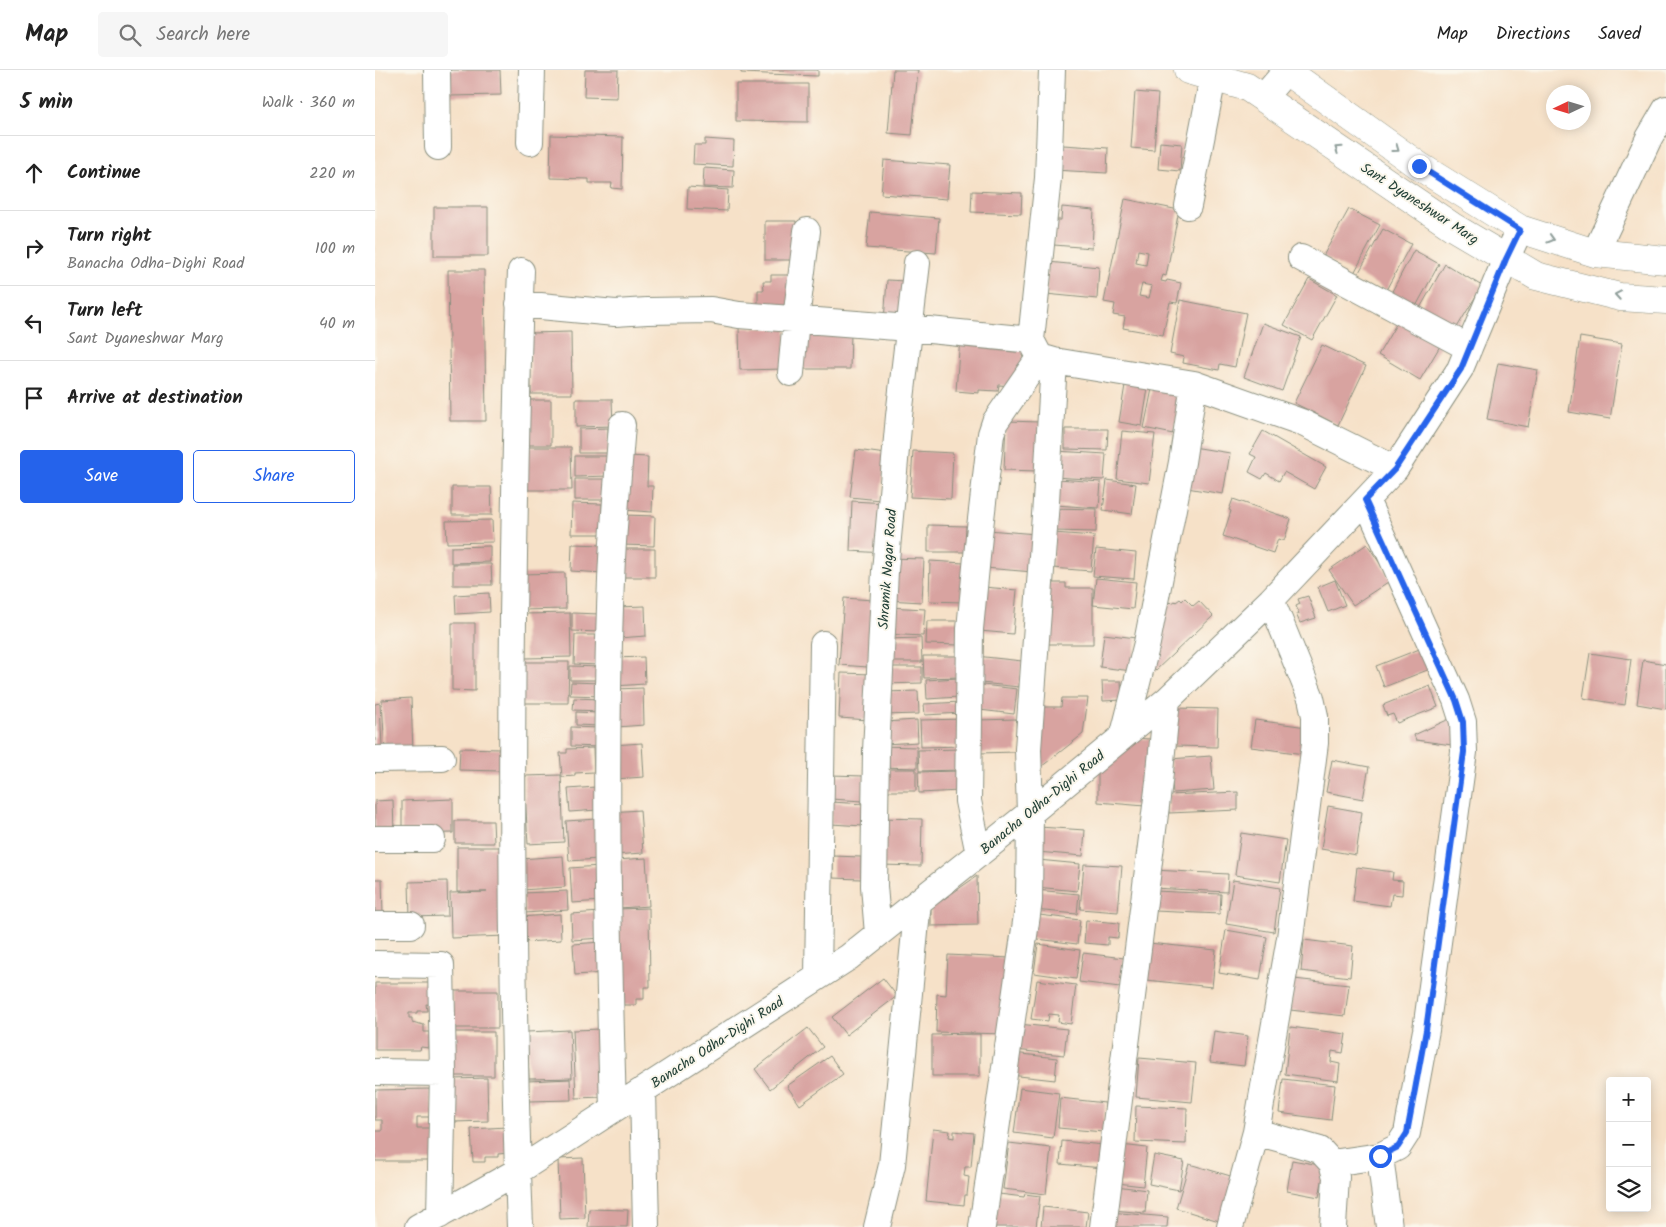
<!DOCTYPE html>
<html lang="en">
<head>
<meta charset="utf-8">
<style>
  :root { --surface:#fff; --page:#f6f6f6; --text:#222; --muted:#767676; --line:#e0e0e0; --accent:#2563eb }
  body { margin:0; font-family:Kalam,sans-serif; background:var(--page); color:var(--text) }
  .controls { position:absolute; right:15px; bottom:15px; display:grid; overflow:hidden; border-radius:5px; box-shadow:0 2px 12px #0003 }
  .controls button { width:45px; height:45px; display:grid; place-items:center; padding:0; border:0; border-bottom:1px solid var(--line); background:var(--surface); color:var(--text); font:25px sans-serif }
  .compass { position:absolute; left:1171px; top:15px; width:45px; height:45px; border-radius:50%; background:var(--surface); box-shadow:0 2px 12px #0003; rotate:266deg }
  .stop { position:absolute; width:15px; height:15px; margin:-11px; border:4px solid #2563eb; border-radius:50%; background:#fff }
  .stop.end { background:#2563eb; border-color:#fff; box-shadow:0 1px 5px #0008 }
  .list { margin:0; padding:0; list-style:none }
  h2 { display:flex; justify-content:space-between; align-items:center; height:65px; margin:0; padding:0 20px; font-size:21px }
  h2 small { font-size:16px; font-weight:400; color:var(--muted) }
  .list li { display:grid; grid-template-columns:32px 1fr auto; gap:15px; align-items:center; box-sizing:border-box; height:75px; padding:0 20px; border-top:1px solid var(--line) }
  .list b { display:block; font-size:19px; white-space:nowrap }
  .list p { margin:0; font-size:16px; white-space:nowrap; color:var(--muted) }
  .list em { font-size:16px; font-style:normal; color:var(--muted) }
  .actions { display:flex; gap:10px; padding:15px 20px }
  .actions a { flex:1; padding:11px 0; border:1px solid var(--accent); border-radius:5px; text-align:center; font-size:18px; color:var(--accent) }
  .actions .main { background:var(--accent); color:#fff }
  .icon { flex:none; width:28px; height:28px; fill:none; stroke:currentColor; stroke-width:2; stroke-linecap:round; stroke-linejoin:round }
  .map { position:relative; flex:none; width:1291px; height:1157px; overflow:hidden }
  header { display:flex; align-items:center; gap:30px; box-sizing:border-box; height:70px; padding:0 25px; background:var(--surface); border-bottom:1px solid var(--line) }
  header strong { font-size:24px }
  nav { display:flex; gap:28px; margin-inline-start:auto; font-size:18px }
  .search { width:350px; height:45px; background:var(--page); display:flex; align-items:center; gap:12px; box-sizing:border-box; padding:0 18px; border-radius:5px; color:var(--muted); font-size:19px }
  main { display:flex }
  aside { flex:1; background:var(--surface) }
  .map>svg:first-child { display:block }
</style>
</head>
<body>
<header>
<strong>Map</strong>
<div class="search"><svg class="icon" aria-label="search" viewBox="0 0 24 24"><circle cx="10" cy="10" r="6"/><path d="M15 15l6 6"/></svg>Search here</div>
<nav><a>Map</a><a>Directions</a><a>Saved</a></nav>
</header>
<main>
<aside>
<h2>5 min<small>Walk · 360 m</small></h2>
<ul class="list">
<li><svg class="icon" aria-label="ahead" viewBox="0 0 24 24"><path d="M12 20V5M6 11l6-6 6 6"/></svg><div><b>Continue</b></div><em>220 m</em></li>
<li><svg class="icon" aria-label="right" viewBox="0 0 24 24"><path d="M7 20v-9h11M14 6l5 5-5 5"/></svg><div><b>Turn right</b><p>Banacha Odha-Dighi Road</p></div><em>100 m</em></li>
<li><svg class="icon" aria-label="left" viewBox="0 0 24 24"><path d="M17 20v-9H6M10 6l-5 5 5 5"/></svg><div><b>Turn left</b><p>Sant Dyaneshwar Marg</p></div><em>40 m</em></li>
<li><svg class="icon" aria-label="arrive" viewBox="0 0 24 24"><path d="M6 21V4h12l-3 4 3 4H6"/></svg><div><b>Arrive at destination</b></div></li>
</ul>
<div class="actions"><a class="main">Save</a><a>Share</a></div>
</aside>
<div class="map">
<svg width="1291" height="1157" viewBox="0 0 1291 1157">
  <rect width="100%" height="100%" fill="#fbf7ec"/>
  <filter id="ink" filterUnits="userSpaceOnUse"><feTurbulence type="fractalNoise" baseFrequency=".02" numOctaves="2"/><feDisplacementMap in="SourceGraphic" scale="10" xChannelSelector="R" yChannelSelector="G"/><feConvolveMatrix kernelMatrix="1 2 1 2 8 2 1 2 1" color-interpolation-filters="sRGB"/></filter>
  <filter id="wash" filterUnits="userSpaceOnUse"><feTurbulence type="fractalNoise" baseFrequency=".0096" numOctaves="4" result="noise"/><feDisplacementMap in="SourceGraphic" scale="20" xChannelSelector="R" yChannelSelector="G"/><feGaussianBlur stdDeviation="1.12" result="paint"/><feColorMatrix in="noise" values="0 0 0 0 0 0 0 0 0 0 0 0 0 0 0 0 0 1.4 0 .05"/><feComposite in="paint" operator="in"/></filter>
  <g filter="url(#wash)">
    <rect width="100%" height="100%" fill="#f6e1c8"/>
    <g id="blocks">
      <path fill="#d8a3a0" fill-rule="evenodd" d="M 74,0 L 125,0 L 126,25 L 75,26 Z
        M 210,0 L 243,0 L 242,28 L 209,27 Z
        M 366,0 L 443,0 L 443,6 L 366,3 Z
        M 518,0 L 543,0 L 537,65 L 513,63 Z
        M 361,14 L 433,14 L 433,52 L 361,51 Z
        M 760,22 L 783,24 L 779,80 L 756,78 Z
        M 176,65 L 248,67 L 247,119 L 236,118 L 237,113 L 214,113 L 214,109 L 175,108 Z
        M 330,69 L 359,71 L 358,96 L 318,94 L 319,75 L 330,75 Z
        M 785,72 L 807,74 L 805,101 L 783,99 Z
        M 688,75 L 733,78 L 732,103 L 679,100 L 680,86 L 687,86 Z
        M 509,90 L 575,95 L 572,129 L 506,124 Z
        M 329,98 L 359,100 L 358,118 L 328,117 Z
        M 313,117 L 353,120 L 352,141 L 312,139 Z
        M 597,121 L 647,123 L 646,144 L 596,142 Z
        M 750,129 L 804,140 L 791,206 L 788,205 L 786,211 L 791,212 L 792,210 L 806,213 L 802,233 L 795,232 L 788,265 L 748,258 L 750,247 L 738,245 L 740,234 L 729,232 ZM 763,180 L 773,182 L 771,195 L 761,193 ZM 767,214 L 777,216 L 774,228 L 764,226 Z
        M 59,137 L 113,137 L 113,186 L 59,186 Z
        M 687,137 L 719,140 L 717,178 L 679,175 L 680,150 L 686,150 Z
        M 974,139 L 1005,155 L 979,203 L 948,186 Z
        M 495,142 L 564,148 L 561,183 L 491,178 Z
        M 390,151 L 421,151 L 421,190 L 390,190 Z
        M 1008,159 L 1036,174 L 1011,220 L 983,204 Z
        M 1039,180 L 1064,194 L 1039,240 L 1014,227 Z
        M 673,192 L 724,197 L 722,229 L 671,224 Z
        M 1070,194 L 1107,216 L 1081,259 L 1045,238 Z
        M 73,200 L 109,200 L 111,351 L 75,351 Z
        M 396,205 L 420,205 L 421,236 L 383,237 L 383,220 L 389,220 L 388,211 L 396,211 Z
        M 934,209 L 962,225 L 937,270 L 909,255 Z
        M 512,210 L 530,211 L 527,252 L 509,251 Z
        M 805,230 L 871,243 L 860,297 L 845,294 L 844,300 L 808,293 L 809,287 L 795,284 Z
        M 1023,251 L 1065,276 L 1045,310 L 1003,285 Z
        M 888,253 L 926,267 L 907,321 L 869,307 Z
        M 364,258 L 411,258 L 411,299 L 365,300 Z
        M 196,262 L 197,324 L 156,324 L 155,263 Z
        M 424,263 L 476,263 L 475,299 L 424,299 Z
        M 585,267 L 649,273 L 647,301 L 636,316 L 624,315 L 623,321 L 604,320 L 604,323 L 581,321 Z
        M 1205,267 L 1247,274 L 1235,349 L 1194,342 Z
        M 947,275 L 991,296 L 963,355 L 919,333 Z
        M 1123,293 L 1163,300 L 1153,357 L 1112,349 Z
        M 751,309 L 774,312 L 767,356 L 744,352 Z
        M 778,314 L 807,320 L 798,364 L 769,358 Z
        M 201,329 L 237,329 L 238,356 L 201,357 Z
        M 149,330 L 176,330 L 176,375 L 150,375 Z
        M 631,351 L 665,352 L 663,401 L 629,400 Z
        M 233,358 L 233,383 L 204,383 L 204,359 Z
        M 690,359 L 733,359 L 732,380 L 690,379 Z
        M 747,361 L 780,364 L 774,413 L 742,409 Z
        M 888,361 L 951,397 L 939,419 L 909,402 L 904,411 L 891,403 L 887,409 L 874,402 L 881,387 L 875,384 Z
        M 812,376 L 855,383 L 848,424 L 806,417 Z
        M 149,377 L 196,377 L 197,420 L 150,420 Z
        M 481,380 L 511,384 L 505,430 L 475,427 Z
        M 538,381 L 578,383 L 576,429 L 535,427 Z
        M 681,381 L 731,384 L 729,410 L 679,407 Z
        M 200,386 L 236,386 L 236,406 L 200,407 Z
        M 252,386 L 273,387 L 272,416 L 278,416 L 277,442 L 249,440 Z
        M 200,409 L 233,409 L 233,430 L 200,430 Z
        M 682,409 L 726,412 L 724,438 L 680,435 Z
        M 732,410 L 761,414 L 757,444 L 728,440 Z
        M 77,417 L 116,417 L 117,445 L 77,445 Z
        M 858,429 L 916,449 L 909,471 L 903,469 L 898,483 L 848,466 L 856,441 L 854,440 Z
        M 477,431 L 512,433 L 509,483 L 475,481 Z
        M 197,433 L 227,434 L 226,464 L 196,464 Z
        M 677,438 L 722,439 L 721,462 L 677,461 Z
        M 248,445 L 280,446 L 279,476 L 247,475 Z
        M 117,450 L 118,472 L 72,473 L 71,451 Z
        M 553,455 L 591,456 L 591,482 L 553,482 Z
        M 613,460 L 661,464 L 658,502 L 610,498 Z
        M 679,463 L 719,466 L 716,501 L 677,498 Z
        M 197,474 L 229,475 L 228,503 L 196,501 Z
        M 992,474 L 1016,510 L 978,535 L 954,500 Z
        M 115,476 L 115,492 L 76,493 L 76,477 Z
        M 247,479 L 280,479 L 280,507 L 248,507 Z
        M 721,479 L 761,483 L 759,509 L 718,506 Z
        M 514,488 L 549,489 L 547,532 L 512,530 Z
        M 555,491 L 589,493 L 587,532 L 554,531 Z
        M 78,494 L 116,494 L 117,515 L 78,515 Z
        M 190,503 L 191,539 L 145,540 L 144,504 Z
        M 721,508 L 761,512 L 758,539 L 718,535 Z
        M 960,510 L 970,535 L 953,542 L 943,517 Z
        M 673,513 L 691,513 L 691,518 L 718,518 L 718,574 L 668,574 Z
        M 609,517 L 642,520 L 638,564 L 605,561 Z
        M 114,523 L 115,542 L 81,544 L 80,525 Z
        M 933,526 L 941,548 L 925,553 L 921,544 L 924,544 L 921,536 L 925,534 L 923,529 Z
        M 469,528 L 498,530 L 493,597 L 464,595 Z
        M 810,528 L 818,536 L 824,531 L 838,546 L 780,601 L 774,594 L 787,540 L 796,532 L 797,533 L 800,531 L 801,532 L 805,529 L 807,531 Z
        M 270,536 L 271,566 L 243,568 L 242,537 Z
        M 512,537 L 550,539 L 548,566 L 510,564 Z
        M 195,543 L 196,587 L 150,588 L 149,544 Z
        M 197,543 L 225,544 L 225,562 L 197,561 Z
        M 552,551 L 584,551 L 584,575 L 551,574 Z
        M 77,553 L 100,553 L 100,621 L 77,620 Z
        M 729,564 L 761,568 L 757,601 L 725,597 Z
        M 200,565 L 226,565 L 225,595 L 199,594 Z
        M 546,568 L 547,592 L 510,592 L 509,569 Z
        M 1047,578 L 1055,599 L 1009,617 L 1001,596 Z
        M 1215,583 L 1256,589 L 1250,635 L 1208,628 Z
        M 548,586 L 584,586 L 585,607 L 549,608 Z
        M 601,586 L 647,591 L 644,617 L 597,612 Z
        M 269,587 L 270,614 L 239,616 L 238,588 Z
        M 1268,590 L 1291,594 L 1291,639 L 1262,634 Z
        M 144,592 L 194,592 L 193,633 L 144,633 Z
        M 195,596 L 226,597 L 225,610 L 195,610 Z
        M 509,597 L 547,597 L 547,613 L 509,614 Z
        M 466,603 L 497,604 L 495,650 L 464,648 Z
        M 583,608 L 584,627 L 552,629 L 551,610 Z
        M 727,611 L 746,611 L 747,630 L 728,631 Z
        M 196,612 L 226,613 L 226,626 L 195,625 Z
        M 599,614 L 642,619 L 639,644 L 596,639 Z
        M 1055,616 L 1063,637 L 1022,653 L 1018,644 L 1012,646 L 1008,635 Z
        M 268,618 L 269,655 L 242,657 L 240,619 Z
        M 543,621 L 544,644 L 508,645 L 508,622 Z
        M 36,628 L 38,682 L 10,683 L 7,630 Z
        M 199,628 L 226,629 L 226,641 L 198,640 Z
        M 687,628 L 713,628 L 708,664 L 666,697 L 666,637 L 686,637 Z
        M 586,632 L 587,643 L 550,645 L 549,634 Z
        M 5,633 L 7,677 L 0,678 L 0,634 Z
        M 800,638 L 843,639 L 842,677 L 799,676 Z
        M 201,642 L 225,643 L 224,656 L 201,655 Z
        M 1081,646 L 1084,676 L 1041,670 L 1039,665 Z
        M 590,649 L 591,676 L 546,677 L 545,650 Z
        M 641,649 L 642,682 L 604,683 L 603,650 Z
        M 542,650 L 543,672 L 510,674 L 509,652 Z
        M 880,650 L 932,657 L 929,684 L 876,677 Z
        M 196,657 L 225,658 L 225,677 L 196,676 Z
        M 758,668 L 775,669 L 770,736 L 723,732 L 723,701 Z
        M 267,673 L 269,707 L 240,709 L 238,675 Z
        M 506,676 L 542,677 L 542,698 L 505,697 Z
        M 85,678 L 126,679 L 125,701 L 84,700 Z
        M 218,678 L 219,702 L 200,703 L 200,706 L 187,707 L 185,683 L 192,683 L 192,679 Z
        M 586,679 L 586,700 L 544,701 L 543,680 Z
        M 836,686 L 839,720 L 798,723 L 795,689 Z
        M 957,690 L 994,697 L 988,729 L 951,722 Z
        M 508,699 L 541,699 L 541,721 L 508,721 Z
        M 584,701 L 585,721 L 544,723 L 543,702 Z
        M 186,705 L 189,772 L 153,774 L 149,706 Z
        M 456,705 L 489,706 L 488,731 L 455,729 Z
        M 221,717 L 222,740 L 195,742 L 193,719 Z
        M 863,722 L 863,740 L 794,743 L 793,725 Z
        M 78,729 L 78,763 L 27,764 L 27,731 Z
        M 18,730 L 19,761 L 0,762 L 0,731 Z
        M 457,732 L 489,734 L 488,756 L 456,754 Z
        M 953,736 L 987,742 L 981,785 L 946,779 Z
        M 265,740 L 268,783 L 238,785 L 235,742 Z
        M 506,748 L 547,749 L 546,796 L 505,795 Z
        M 222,749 L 224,789 L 194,791 L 191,751 Z
        M 80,751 L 118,751 L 119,773 L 80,773 Z
        M 664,757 L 710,760 L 708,786 L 662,782 Z
        M 866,763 L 911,770 L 905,812 L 860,805 Z
        M 82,777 L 128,777 L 131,866 L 76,868 L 75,823 L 112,822 L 82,822 Z
        M 188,786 L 190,817 L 147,820 L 145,789 Z
        M 458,786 L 486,787 L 486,809 L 458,808 Z
        M 271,788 L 274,836 L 244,838 L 241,790 Z
        M 663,790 L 705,794 L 702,821 L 661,817 Z
        M 709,794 L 747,796 L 743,842 L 705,839 Z
        M 225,796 L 227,831 L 197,833 L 195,798 Z
        M 982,797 L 1018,802 L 1017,810 L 1028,811 L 1027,825 L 1017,824 L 1015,836 L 978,831 Z
        M 779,800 L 853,804 L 852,822 L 778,818 Z
        M 602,806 L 603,855 L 556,856 L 556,838 Z
        M 0,809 L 7,809 L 8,845 L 0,845 Z
        M 858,810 L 905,818 L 899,862 L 851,854 Z
        M 72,811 L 73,846 L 35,847 L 34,812 Z
        M 661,820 L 704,824 L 702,844 L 659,840 Z
        M 192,821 L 193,840 L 150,843 L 148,823 Z
        M 780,821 L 846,824 L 845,844 L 780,841 Z
        M 274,838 L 275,917 L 269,917 L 269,929 L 261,929 L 261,935 L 247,935 L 242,839 Z
        M 226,842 L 227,868 L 197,870 L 196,844 Z
        M 185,844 L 186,870 L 148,872 L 146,847 Z
        M 656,844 L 705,850 L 702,874 L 654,868 Z
        M 711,850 L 744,853 L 743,868 L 733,867 L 733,875 L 709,873 Z
        M 851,860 L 892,867 L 885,910 L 844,903 Z
        M 929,870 L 978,876 L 975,907 L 926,901 Z
        M 227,872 L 229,903 L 200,905 L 198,874 Z
        M 774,873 L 841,880 L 837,917 L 771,910 Z
        M 663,874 L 705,880 L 701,909 L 659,903 Z
        M 708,883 L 749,888 L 745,917 L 704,912 Z
        M 573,885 L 635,888 L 629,964 L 561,962 L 562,924 L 571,925 Z
        M 508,908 L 522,926 L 471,965 L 457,947 Z
        M 919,909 L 974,915 L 970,946 L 915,940 Z
        M 662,910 L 701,915 L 696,954 L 683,952 L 684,945 L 674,944 L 673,951 L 656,949 Z
        M 0,913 L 57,913 L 57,935 L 51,934 L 52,941 L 42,941 L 42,943 L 34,943 L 34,948 L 37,948 L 37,952 L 49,955 L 49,962 L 54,962 L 54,978 L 46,977 L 45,980 L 0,980 Z
        M 77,921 L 123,921 L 123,958 L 78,958 Z
        M 643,954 L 692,959 L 689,985 L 640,980 Z
        M 915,957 L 971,964 L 968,983 L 957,981 L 956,992 L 965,994 L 963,1011 L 910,1004 Z
        M 433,958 L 448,977 L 395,1019 L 380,999 Z
        M 227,959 L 229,1027 L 201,1028 L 198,960 Z
        M 195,960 L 197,1008 L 154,1009 L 152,962 Z
        M 839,961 L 873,966 L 869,996 L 835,992 Z
        M 77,962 L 119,962 L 119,1006 L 77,1006 Z
        M 605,964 L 605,1006 L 557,1006 L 557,965 Z
        M 638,983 L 682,988 L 680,1010 L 635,1005 Z
        M 455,986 L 468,1004 L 425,1035 L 412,1016 Z
        M 764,988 L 821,993 L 817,1032 L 761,1027 Z
        M 112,1008 L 113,1051 L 78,1052 L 77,1009 Z
        M 195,1009 L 196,1030 L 154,1031 L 153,1011 Z
        M 908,1009 L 960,1015 L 956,1050 L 904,1043 Z
        M 645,1018 L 684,1023 L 678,1068 L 639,1063 Z
        M 54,1019 L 60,1047 L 42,1047 L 42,1058 L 60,1058 L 60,1091 L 0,1091 L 0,1061 L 7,1061 L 7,1050 L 0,1050 L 0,1020 Z
        M 685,1028 L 730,1033 L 728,1062 L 683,1058 Z
        M 761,1036 L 812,1038 L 811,1074 L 760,1072 Z
        M 132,1057 L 133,1083 L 123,1084 L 123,1087 L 110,1087 L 110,1092 L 98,1092 L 96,1059 Z
        M 558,1059 L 575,1061 L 574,1067 L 579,1068 L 579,1061 L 599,1063 L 596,1097 L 590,1097 L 589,1106 L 594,1107 L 592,1125 L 590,1125 L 589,1135 L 551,1131 Z
        M 687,1071 L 729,1075 L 727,1098 L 685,1094 Z
        M 634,1073 L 676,1078 L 671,1124 L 628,1119 Z
        M 746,1075 L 772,1078 L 768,1116 L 742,1113 Z
        M 779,1085 L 809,1091 L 804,1120 L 774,1114 Z
        M 208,1088 L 210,1148 L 185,1149 L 183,1089 Z
        M 917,1090 L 950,1096 L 944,1127 L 912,1121 Z
        M 814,1094 L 866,1109 L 854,1154 L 801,1138 Z
        M 741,1116 L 772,1120 L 770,1143 L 738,1140 Z
        M 624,1124 L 649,1127 L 650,1124 L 665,1126 L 661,1157 L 619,1157 Z
        M 668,1137 L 713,1142 L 711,1157 L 666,1157 Z
        M 214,1139 L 253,1140 L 252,1157 L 213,1157 Z
        M 734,1142 L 793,1147 L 792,1157 L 732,1157 Z"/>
    </g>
  </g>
  <g filter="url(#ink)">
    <use href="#blocks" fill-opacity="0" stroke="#8a8f7e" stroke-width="1"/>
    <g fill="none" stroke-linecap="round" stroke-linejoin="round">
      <defs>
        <path id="minor" d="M 62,0 L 63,77
          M 677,0 L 673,108 L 656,270 L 665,287 L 679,291 L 819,314 L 807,392 L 772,573 L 749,664
          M 888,28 L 912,0
          M 155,72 L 157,0
          M 813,136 L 838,7
          M 1220,183 L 1274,68 L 1291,39
          M 926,188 L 1094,278
          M 144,234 L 240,243 L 272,241 L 336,240 L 364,245 L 534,258 L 656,270
          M 416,303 L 421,249 L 432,161
          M 819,314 L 926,352 L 1020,399
          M 0,689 L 67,688
          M 0,769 L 57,769
          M 604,784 L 593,731 L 595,559 L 604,466 L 616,364 L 620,352 L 665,287
          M 0,855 L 36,855
          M 503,864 L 499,816 L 501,681 L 510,501 L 524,346 L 542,193
          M 0,894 L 66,895 L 68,1003
          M 443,907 L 448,574
          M 0,1002 L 68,1003 L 65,1145
          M 268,1020 L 271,1157
          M 238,1039 C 233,863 229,686 236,510 C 238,458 243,407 247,355
          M 881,1062 L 945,1080 L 957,1093 L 961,1107 L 958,1157
          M 1005,1086 L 1014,1157
          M 957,1093 L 1005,1086 L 1023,1077 L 1032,1063 L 1051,960 L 1089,682 L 1088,652 L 1081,630 L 991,430
          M 43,1157 L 143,1101 L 474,887 L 655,743 L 792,630 L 896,530 L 1020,399 L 1085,299 L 1131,189 L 1145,159
          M 145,1157 C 137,954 136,750 138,547 C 140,432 141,317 146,201
          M 502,1157 L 517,1095 L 543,832
          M 607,1157 L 654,831 L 655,743 L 653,679 L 671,431 L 679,291
          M 728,1157 L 784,712 L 792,630
          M 855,1157 L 881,1062 L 915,868 L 940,673 L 940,646 L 936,628 L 896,530"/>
        <path id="major" d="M 813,0 L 872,17 L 1078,157 L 1161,206 L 1245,227 L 1291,230
          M 910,0 L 1044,96 L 1145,159 L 1220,183 L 1291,190"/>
      </defs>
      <use href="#minor" stroke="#8a8f7e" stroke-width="28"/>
      <use href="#major" stroke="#8a8f7e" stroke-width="29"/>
      <use href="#minor" stroke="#fff" stroke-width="26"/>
      <use href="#major" stroke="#fff" stroke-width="28"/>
    </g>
    <defs><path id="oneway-chevron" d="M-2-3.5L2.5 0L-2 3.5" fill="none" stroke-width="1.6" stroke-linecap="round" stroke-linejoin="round" transform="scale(1.25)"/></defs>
    <g stroke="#8f9e9a">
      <use href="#oneway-chevron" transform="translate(963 79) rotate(-146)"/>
      <use href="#oneway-chevron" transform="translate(1021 79) rotate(36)"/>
      <use href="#oneway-chevron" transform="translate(1176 169) rotate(17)"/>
      <use href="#oneway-chevron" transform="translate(1243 225) rotate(-170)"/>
    </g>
  </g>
  <g fill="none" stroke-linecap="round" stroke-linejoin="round" filter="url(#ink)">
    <path stroke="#2563eb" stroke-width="6" d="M 1005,1086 L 1023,1077 L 1032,1063 L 1051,960 L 1089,682 L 1088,652 L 1081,630 L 990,430 L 1020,399 L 1086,299 L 1131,189 L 1145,160 L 1044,96"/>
  </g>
  <g text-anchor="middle" stroke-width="4" stroke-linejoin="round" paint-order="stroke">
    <g font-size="14" fill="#1f3d34" stroke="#fbf7ec">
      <text transform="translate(1045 133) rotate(33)" y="5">Sant Dyaneshwar Marg</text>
      <text transform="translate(512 499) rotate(-86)" y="5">Shramik Nagar Road</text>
      <text transform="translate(667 732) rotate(-39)" y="5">Banacha Odha-Dighi Road</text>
      <text transform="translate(342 972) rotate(-33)" y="5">Banacha Odha-Dighi Road</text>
    </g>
  </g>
</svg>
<div class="controls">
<button>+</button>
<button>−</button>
<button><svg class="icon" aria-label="layers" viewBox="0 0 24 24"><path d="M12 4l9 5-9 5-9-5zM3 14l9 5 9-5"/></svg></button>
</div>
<svg class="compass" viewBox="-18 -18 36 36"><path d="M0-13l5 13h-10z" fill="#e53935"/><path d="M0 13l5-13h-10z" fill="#767676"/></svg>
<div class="stop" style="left:1005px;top:1086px"></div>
<div class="stop end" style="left:1044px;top:96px"></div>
</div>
</main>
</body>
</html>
